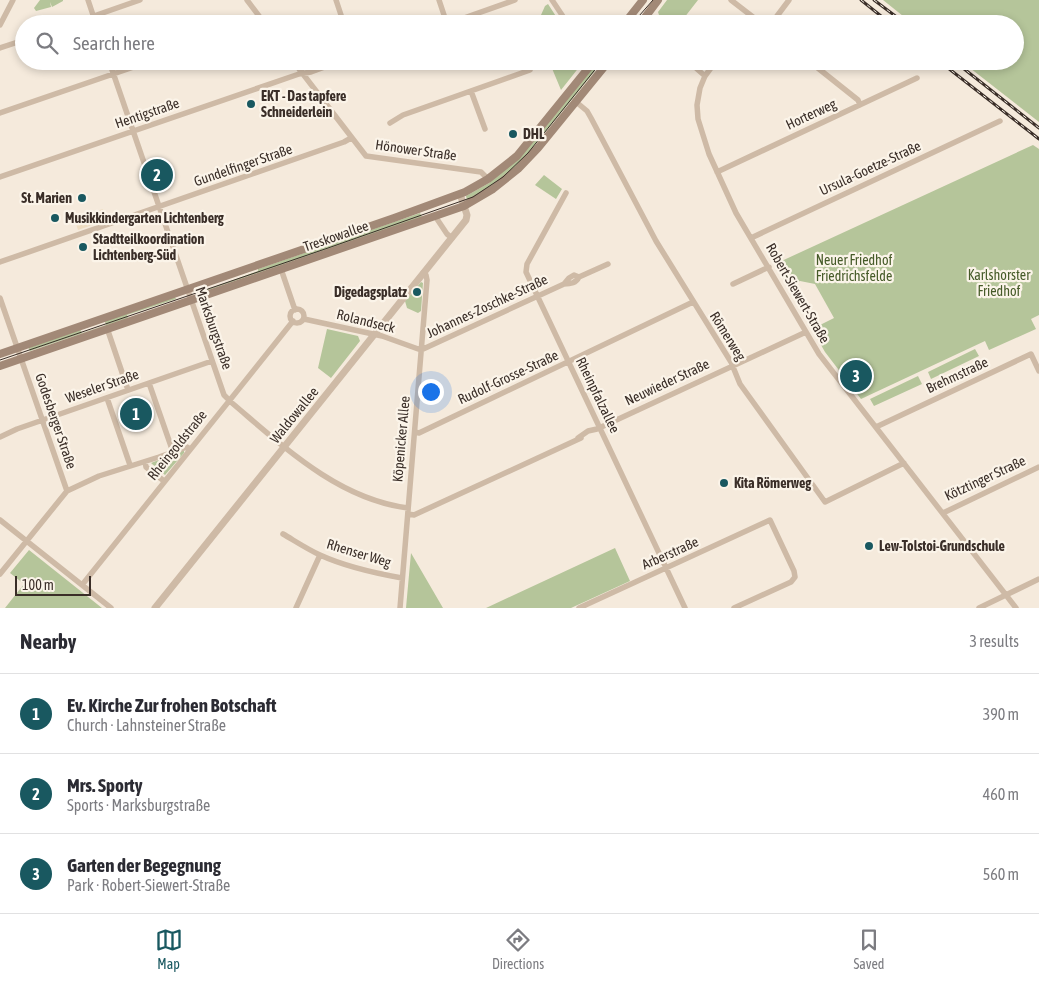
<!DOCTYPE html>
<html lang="en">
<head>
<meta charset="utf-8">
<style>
  :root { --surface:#fff; --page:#f7f7f7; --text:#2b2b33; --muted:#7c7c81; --line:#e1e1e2; --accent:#195860 }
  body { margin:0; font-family:"Asap Condensed",sans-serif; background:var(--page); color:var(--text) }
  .scale { position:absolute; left:15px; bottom:12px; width:76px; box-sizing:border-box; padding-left:5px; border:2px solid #3a2e28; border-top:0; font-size:14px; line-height:18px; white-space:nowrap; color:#3a2e28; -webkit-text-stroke:4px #fbf4e9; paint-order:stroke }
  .you { position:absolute; left:430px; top:391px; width:18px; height:18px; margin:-12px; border:4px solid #fff; border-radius:50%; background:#1a73e8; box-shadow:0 0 0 8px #1a73e833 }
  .badge { display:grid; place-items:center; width:32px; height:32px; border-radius:50%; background:var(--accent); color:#fff; font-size:16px; font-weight:700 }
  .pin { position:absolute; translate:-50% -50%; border:2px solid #fff; box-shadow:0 1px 5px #0006 }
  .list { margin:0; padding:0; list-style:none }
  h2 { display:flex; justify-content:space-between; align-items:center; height:65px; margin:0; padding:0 20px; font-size:21px }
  h2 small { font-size:16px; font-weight:400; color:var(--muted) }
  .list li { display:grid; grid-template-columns:32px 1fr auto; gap:15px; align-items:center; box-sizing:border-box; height:80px; padding:0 20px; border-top:1px solid var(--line) }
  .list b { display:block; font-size:19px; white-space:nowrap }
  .list p { margin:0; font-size:16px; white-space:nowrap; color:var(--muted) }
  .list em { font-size:16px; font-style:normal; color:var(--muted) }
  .icon { flex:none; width:28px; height:28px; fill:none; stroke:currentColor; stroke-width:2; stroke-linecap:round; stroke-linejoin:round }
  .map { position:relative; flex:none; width:1039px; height:608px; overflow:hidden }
  .search { position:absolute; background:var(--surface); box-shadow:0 2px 8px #0003; left:15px; right:15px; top:15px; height:55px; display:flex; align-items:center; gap:12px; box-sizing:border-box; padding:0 18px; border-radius:28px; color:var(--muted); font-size:19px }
  .sheet { height:305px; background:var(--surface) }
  nav { display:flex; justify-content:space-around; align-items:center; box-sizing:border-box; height:70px; border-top:1px solid var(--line); background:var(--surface); font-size:14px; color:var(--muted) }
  nav a { display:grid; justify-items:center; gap:2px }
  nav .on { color:var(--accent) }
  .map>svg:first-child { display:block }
</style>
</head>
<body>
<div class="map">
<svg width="1039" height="608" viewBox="0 0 1039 608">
  <rect width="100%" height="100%" fill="#f5eadc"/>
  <path fill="#b5c59a" d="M 40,0 L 63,0 L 63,1 L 52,7 L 50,2 L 51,7 L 36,11 L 34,8 Z
    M 667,0 L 698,0 L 684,18 L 674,21 L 675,24 L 663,24 L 658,18 L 659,15 L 658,12 Z
    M 883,0 L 1039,0 L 1039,122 L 961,61 L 1015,61 L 1015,24 L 913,24 Z
    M 548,4 L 561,24 L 537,24 L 545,6 Z
    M 565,61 L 584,61 L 561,90 L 551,66 Z
    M 592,68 L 595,71 L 521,162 L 492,187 L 467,200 L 466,196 L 489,183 L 515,161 Z
    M 1033,145 L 1039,149 L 1039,315 L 1031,319 L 1036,329 L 989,350 L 985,341 L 861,399 L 825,352 L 812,329 L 834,318 L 815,284 L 800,281 L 788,287 L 775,264 Z
    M 544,175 L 562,189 L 556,199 L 535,185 Z
    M 420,213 L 422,217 L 203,292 L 203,291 L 258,271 L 258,269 Z
    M 421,282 L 423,283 L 421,311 L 418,313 L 407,308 L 405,301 Z
    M 175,297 L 176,299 L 127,315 L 128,318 L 30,351 L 28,347 L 80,329 L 82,333 L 106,325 L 105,322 L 102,322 Z
    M 327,329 L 358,336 L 360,341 L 331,378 L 318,368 Z
    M 975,349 L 979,356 L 931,379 L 928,372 Z
    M 918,376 L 922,384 L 874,406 L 870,399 Z
    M 184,450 L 184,453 L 165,475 L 151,463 Z
    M 615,548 L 630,581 L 571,608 L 486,608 Z
    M 29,550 L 102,608 L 5,608 L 24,584 L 10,573 Z
    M 411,553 L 443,608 L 406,608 Z"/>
  <path fill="#eedcc1" d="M 103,209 L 107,220 L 78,230 L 74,218 Z"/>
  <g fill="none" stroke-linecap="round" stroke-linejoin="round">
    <path stroke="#cebaa6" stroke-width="5.5" d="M 88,0 L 96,24
      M 247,0 L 265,24
      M 336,0 L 344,24
      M 439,0 L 447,24
      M 552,0 L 568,24
      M 731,0 L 762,24
      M 71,24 L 140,0
      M 447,24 L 515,0
      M 745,24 L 751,16
      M 771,24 L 789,0
      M 0,25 L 13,0
      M 0,48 L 24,40
      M 109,61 L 224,395 L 232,403 C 284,447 338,499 408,508
      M 293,61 L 366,156 L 481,172 L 488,179
      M 688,61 L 705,76
      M 716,61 L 705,76 L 700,88 L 697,105 L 698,119 L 709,154 L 736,213 L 819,354 L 1016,608
      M 809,61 L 858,100 L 860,105
      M 819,69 L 830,61
      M 471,91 L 485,129
      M 575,101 L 587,111 L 591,118 L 656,241 L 731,362 L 740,384 L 825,502 L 904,463
      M 0,113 L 151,61
      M 390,123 L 403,115 L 530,70
      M 717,172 L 917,78
      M 0,177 L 299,74 L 311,72 L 341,61
      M 566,193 L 527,264 L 526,272 L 685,608
      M 435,216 L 447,234 L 452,238
      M 751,238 L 1000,121
      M 0,262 L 344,142 L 351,138
      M 281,269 L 295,310
      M 564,284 L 569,278 L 574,275 L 579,277
      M 733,284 L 769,267
      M 0,298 L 67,491
      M290 316a7 7 0 1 1 14 0a7 7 0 1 1-14 0Z
      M 304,319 L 382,336 L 421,350
      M 107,328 L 128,390
      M 421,350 L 564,284 C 571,284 576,283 579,277 L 608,264
      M 149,383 L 173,452
      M 107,398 L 130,465
      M 876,427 L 1031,354 L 1039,371
      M 415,432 L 419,433 L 693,302
      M 0,437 L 17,429 L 212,361
      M 578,438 L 588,431 L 597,429 L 806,332
      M 145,462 L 146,467 L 164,481
      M 943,513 L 1039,467
      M 408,514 L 414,515 L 581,438
      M 0,520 L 111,608
      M 283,534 C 295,541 307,549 320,555 C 346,567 374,573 402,578
      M 0,574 L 67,491 L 99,476 L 159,457 L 187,447 L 190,449
      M 82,585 L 293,321
      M 296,608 L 320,555
      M 400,608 L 427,280 L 426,275 L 423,273
      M 579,608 L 770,520 L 794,571 L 795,577 L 791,582 L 734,608
      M 979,608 L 1039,579"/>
    <path stroke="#cebaa6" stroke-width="7" d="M 155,608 L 466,220 L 467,215 L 460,194"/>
    <path stroke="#a28977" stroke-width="8" d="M 624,24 L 643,0
      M 640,24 L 658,0
      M 0,354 L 394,218 L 465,192 L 488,179 L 517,156 L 594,61
      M 0,366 L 464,206 L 493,189 L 518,169 L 538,148 L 609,61"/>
    <path stroke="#3a2e28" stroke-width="1" d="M 632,24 L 653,0
      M 0,360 L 328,248 L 473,197 L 503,177 L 528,153 L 602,61"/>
    <defs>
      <path id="rail" d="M 861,0 L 891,24
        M 874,0 L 906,24
        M 939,61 L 1039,139
        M 954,61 L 1039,128"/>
    </defs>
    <use href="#rail" stroke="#3a2e28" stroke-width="3"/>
    <use href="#rail" stroke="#fbf4e9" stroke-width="1" stroke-dasharray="4" stroke-linecap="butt"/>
  </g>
  <g fill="#195860" stroke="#fbf4e9" stroke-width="2">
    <circle cx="251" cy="104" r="5"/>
    <circle cx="513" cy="134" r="5"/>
    <circle cx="82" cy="198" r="5"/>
    <circle cx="55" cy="218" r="5"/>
    <circle cx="83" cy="247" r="5"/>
    <circle cx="417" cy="292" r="5"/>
    <circle cx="724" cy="483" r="5"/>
    <circle cx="869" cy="546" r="5"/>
  </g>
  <g text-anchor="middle" stroke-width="4.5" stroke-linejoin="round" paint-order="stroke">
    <g font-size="14" font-weight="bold" fill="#3a2e28" stroke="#fbf4e9" text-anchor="start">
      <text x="261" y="101">EKT - Das tapfere<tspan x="261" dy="16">Schneiderlein</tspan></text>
      <text x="523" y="139">DHL</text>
      <text x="72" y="203" text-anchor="end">St. Marien</text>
      <text x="65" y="223">Musikkindergarten Lichtenberg</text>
      <text x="93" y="244">Stadtteilkoordination<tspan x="93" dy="16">Lichtenberg-Süd</tspan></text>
      <text x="407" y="297" text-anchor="end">Digedagsplatz</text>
      <text x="734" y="488">Kita Römerweg</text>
      <text x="879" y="551">Lew-Tolstoi-Grundschule</text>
    </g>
    <g font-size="14" fill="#3a2e28" stroke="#fbf4e9">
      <text transform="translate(147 113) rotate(-19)" y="5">Hentigstraße</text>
      <text transform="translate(811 114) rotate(-25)" y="5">Horterweg</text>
      <text transform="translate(416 150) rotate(8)" y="5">Hönower Straße</text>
      <text transform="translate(243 165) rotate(-19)" y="5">Gundelfinger Straße</text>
      <text transform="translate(870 168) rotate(-25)" y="5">Ursula-Goetze-Straße</text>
      <text transform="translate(336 236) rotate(-19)" y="5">Treskowallee</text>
      <text transform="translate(798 293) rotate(60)" y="5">Robert-Siewert-Straße</text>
      <text transform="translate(487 306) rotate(-25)" y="5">Johannes-Zoschke-Straße</text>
      <text transform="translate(366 321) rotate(14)" y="5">Rolandseck</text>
      <text transform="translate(214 328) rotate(71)" y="5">Marksburgstraße</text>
      <text transform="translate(728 336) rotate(58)" y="5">Römerweg</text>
      <text transform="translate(957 375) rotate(-25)" y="5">Brehmstraße</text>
      <text transform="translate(508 377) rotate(-25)" y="5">Rudolf-Grosse-Straße</text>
      <text transform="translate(667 382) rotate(-25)" y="5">Neuwieder Straße</text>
      <text transform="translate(102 386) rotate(-19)" y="5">Weseler Straße</text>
      <text transform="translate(598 395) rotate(64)" y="5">Rheinpfalzallee</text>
      <text transform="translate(294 415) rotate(-51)" y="5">Waldowallee</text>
      <text transform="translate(56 421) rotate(71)" y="5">Godesberger Straße</text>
      <text transform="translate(401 439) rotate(-85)" y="5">Köpenicker Allee</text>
      <text transform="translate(177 445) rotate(-51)" y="5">Rheingoldstraße</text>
      <text transform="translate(985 478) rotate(-25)" y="5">Kötztinger Straße</text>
      <text transform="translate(359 553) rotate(17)" y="5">Rhenser Weg</text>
      <text transform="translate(670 553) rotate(-24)" y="5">Arberstraße</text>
    </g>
    <g font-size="14" fill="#465b29" stroke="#fbf4e9">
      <text x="854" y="265">Neuer Friedhof<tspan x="854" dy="16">Friedrichsfelde</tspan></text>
      <text x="999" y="280">Karlshorster<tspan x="999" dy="16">Friedhof</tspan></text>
    </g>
  </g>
</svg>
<div class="scale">100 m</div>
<div class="you"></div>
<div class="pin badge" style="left:136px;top:414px">1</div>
<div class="pin badge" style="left:157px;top:175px">2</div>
<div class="pin badge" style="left:856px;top:376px">3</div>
<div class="search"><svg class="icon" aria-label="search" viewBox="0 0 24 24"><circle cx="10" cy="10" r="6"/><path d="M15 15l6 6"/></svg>Search here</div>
</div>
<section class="sheet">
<h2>Nearby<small>3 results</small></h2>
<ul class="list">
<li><span class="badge">1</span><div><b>Ev. Kirche Zur frohen Botschaft</b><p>Church · Lahnsteiner Straße</p></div><em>390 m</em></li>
<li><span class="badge">2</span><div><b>Mrs. Sporty</b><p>Sports · Marksburgstraße</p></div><em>460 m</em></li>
<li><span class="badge">3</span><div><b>Garten der Begegnung</b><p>Park · Robert-Siewert-Straße</p></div><em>560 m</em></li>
</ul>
</section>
<nav>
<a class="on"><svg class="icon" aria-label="map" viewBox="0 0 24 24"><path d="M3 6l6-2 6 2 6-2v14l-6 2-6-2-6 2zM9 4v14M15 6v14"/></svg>Map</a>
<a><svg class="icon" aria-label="directions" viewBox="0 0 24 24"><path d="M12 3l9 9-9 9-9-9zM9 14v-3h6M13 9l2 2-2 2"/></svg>Directions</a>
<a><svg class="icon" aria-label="saved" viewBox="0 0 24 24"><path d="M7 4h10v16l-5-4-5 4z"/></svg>Saved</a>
</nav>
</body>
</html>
